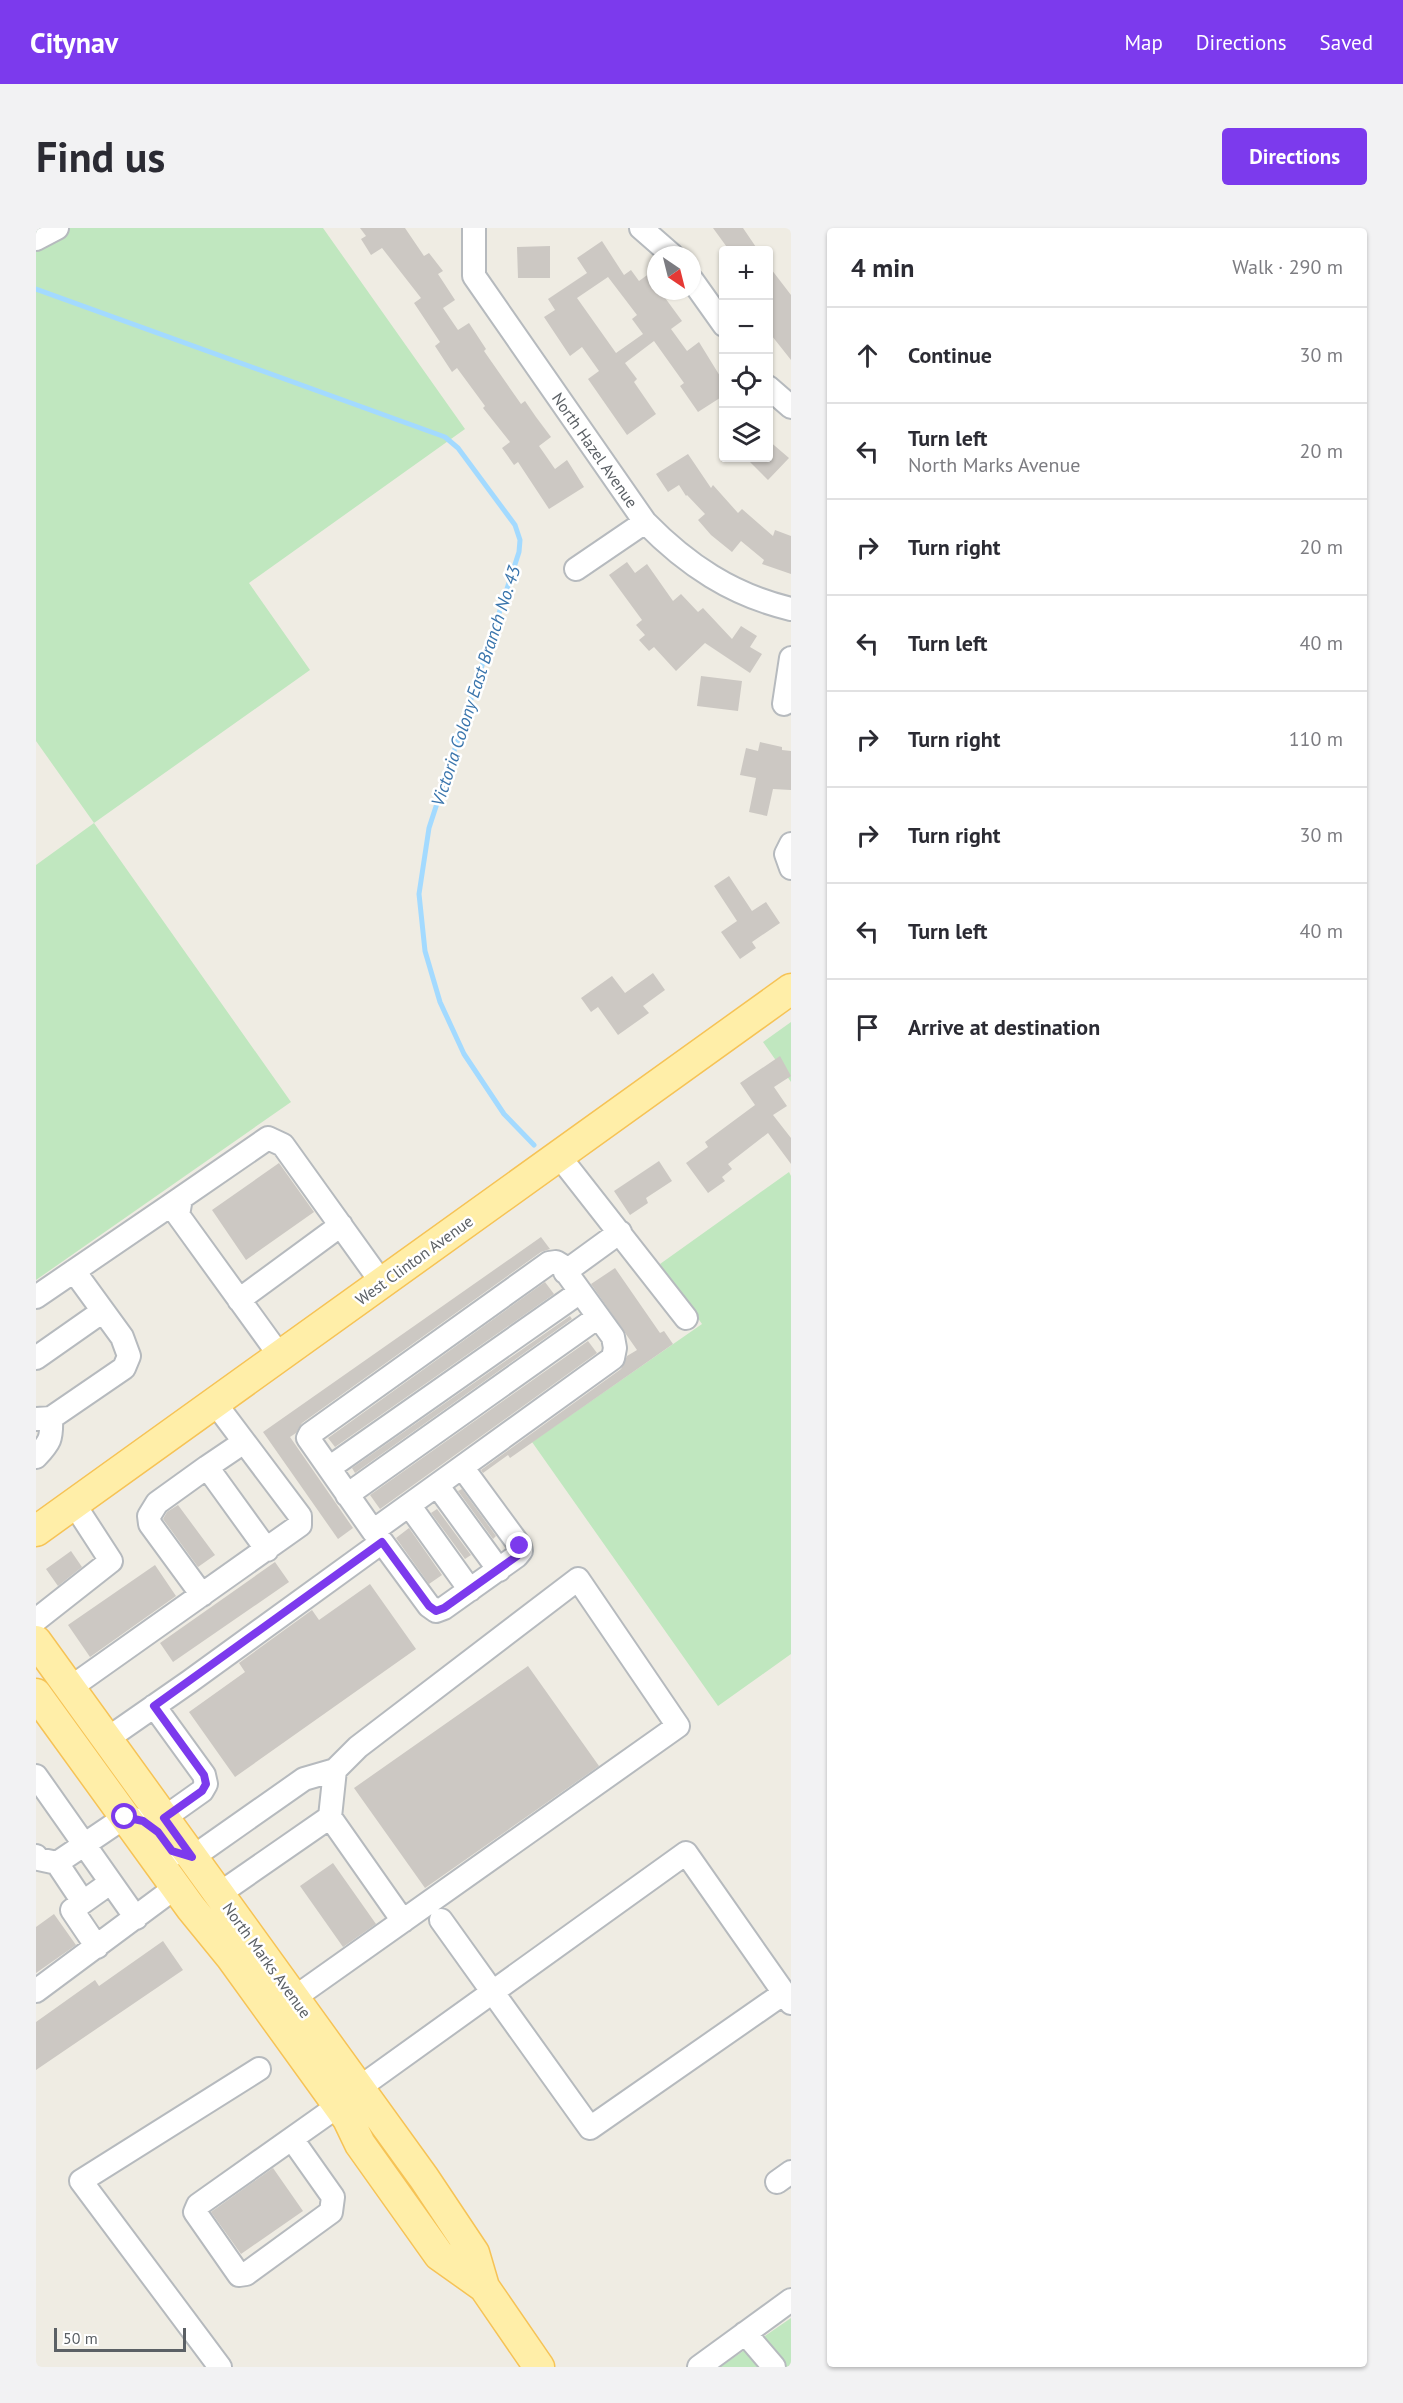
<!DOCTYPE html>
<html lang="en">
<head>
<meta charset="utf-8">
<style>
  :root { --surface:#fff; --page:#f2f2f3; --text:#2b2b33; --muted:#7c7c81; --line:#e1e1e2; --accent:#7c3aed }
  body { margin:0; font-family:"PT Sans",sans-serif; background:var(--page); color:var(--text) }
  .controls { position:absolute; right:18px; top:18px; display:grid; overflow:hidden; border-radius:6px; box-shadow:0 2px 4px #0004 }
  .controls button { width:54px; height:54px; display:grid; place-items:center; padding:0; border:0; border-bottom:2px solid var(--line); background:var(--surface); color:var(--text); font:30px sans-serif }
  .compass { position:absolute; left:611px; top:18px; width:54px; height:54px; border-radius:50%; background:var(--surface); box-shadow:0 2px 4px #0004; rotate:145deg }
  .scale { position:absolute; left:18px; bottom:15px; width:132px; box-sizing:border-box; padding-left:6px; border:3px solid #5b6065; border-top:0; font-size:16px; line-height:21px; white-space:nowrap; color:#5b6065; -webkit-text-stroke:4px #fff; paint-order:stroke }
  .stop { position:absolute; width:18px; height:18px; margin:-14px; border:4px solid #7c3aed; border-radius:50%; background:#fff }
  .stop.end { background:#7c3aed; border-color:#fff; box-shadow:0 2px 6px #0008 }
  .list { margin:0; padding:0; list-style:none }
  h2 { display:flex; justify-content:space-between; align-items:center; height:78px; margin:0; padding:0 24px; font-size:26px }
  h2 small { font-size:20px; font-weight:400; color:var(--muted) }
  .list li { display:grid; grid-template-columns:39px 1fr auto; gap:18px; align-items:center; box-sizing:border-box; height:96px; padding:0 24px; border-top:2px solid var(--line) }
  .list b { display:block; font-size:22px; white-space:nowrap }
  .list p { margin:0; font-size:20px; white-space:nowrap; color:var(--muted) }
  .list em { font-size:20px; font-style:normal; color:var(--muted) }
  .icon { flex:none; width:33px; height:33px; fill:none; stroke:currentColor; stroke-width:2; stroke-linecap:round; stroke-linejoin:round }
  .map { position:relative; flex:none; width:755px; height:2139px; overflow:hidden; border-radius:6px }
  header { display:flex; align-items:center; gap:36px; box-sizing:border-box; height:84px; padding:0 30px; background:var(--accent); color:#fff }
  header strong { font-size:28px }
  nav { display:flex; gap:33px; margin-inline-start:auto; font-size:21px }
  .intro { display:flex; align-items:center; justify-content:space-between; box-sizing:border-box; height:144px; padding:0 36px }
  h1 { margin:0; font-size:42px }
  .button { padding:15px 27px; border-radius:6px; background:var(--accent); color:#fff; font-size:21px; font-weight:700 }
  main { display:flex; gap:36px; padding:0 36px }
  aside { flex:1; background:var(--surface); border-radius:6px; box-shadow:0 2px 4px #0004 }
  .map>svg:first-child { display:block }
</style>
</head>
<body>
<header>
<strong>Citynav</strong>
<nav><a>Map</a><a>Directions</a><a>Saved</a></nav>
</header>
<div class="intro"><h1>Find us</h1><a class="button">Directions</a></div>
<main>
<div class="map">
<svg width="755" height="2139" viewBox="0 0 755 2139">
  <rect width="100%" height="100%" fill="#efece3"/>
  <path fill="#c0e7bf" d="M 0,0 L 287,0 L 429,201 L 213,355 L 274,442 L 58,595 L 255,874 L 0,1052 L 0,637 L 58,595 L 0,513 Z
    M 755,794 L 755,854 L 727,814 Z
    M 753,944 L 755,948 L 755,1426 L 682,1478 L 496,1214 L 666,1096 L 624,1036 Z
    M 755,2090 L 755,2139 L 684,2139 Z"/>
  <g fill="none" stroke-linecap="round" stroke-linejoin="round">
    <path stroke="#a3daff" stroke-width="5" d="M 0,61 L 409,209 L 422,220 L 479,297 L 484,312 L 483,324 L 393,600 L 383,666 L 389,723 L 404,774 L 428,826 L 468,886 L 498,917"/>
  </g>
  <path fill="#ccc8c3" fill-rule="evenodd" d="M 324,0 L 369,0 L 388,28 L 393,25 L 407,43 L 402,46 L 419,72 L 407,80 L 422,102 L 433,95 L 450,121 L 448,123 L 485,176 L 489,173 L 500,189 L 515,209 L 503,218 L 519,241 L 531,232 L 548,259 L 513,281 L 482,234 L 478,237 L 466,220 L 474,214 L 447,180 L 449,178 L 421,140 L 416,144 L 399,118 L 404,114 L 378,75 L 385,70 L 346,20 L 335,27 L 325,11 L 330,8 Z
    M 677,0 L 707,0 L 722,22 L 693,22 Z
    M 566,13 L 588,47 L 595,42 L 603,53 L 614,45 L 620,53 L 620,63 L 624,63 L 646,93 L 635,101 L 651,123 L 663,114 L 687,153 L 687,168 L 662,184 L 644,158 L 648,155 L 618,113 L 589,135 L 601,151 L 598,154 L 620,186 L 591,207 L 552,151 L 563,143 L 546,119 L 534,128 L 508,89 L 519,82 L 512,71 L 551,45 L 541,30 ZM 572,49 L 601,87 L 596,91 L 607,106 L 580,125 L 541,70 Z
    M 514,18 L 514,50 L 482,50 L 481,19 Z
    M 732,37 L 755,67 L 755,132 L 732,103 Z
    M 732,212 L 753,230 L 732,252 L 710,230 L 732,230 Z
    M 652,226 L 675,260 L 677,257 L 702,285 L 706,281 L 737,308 L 739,302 L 755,308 L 755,346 L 726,336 L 728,332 L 705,313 L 696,324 L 675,307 L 662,292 L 669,286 L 651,267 L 650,268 L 643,257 L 632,264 L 620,246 Z
    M 591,334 L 599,345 L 611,336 L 637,373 L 645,366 L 662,384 L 667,380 L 696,411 L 705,398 L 721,408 L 714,419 L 726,426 L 714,445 L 669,415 L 640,443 L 618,419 L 613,423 L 603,412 L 609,407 L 600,397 L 606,392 L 573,347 Z
    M 665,448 L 706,453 L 702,483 L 661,478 Z
    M 724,514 L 746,519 L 746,522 L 755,523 L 755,562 L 737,561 L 731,588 L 713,584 L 720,550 L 704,547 L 710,520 L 722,523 Z
    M 693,648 L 716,683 L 730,674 L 744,695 L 716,714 L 720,720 L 704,731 L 685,704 L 701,693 L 678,658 Z
    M 617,745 L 629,762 L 607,778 L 613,785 L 582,807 L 562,779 L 555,784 L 545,770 L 576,748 L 589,765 Z
    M 744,828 L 755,848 L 738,859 L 751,878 L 737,887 L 755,910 L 755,936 L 732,905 L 692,936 L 696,941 L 686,949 L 689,953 L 672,965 L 650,935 L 672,919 L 669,914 L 719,877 L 704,855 Z
    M 623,933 L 636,953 L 610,970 L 612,975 L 594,987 L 578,963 Z
    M 243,935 L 278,984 L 210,1032 L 176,982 Z
    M 505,1009 L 514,1021 L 505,1024 L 266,1195 L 260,1205 L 254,1209 L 317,1300 L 302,1311 L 227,1204 Z
    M 579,1040 L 624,1105 L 628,1103 L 637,1116 L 474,1230 L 472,1227 L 447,1245 L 445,1242 L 585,1141 L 591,1128 L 601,1122 L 555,1056 Z
    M 509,1054 L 518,1066 L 299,1219 L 292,1210 Z
    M 534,1088 L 536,1091 L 319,1245 L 316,1240 Z
    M 552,1113 L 561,1125 L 344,1281 L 334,1267 Z
    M 426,1261 L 460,1308 L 457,1311 L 422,1263 Z
    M 142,1277 L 179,1327 L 162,1339 L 127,1291 L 131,1284 Z
    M 401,1281 L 435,1327 L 429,1331 L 395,1285 Z
    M 373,1300 L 406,1347 L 393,1356 L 360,1310 Z
    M 35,1323 L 46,1339 L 22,1358 L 10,1341 Z
    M 239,1334 L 253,1354 L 137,1434 L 124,1415 Z
    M 119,1337 L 140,1368 L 54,1429 L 32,1397 Z
    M 334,1356 L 380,1421 L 199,1549 L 153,1484 L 209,1444 L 203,1435 L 276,1382 L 283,1392 Z
    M 492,1438 L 563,1538 L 389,1660 L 318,1560 Z
    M 297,1635 L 340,1696 L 307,1719 L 264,1658 Z
    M 18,1686 L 40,1717 L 0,1745 L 0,1699 Z
    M 127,1713 L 147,1742 L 0,1842 L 0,1794 L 59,1752 L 63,1758 Z
    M 237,1940 L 267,1983 L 205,2026 L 175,1984 Z"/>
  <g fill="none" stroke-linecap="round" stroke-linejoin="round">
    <defs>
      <path id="minor" d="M 438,0 L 438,48 L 609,294 C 651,337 696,367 755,381
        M 605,0 L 636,27
        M 0,11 L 21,0
        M 656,52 L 688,97
        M 732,159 L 755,179
        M 540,341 L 609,294
        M 748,476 L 755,430
        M 755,616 L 750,626 L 755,640
        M 523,928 L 650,1090
        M 529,1044 L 584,1004
        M 0,1069 L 145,970
        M 203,1072 L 305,997
        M 244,1128 L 142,987 L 145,970 L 232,910 L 247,917 L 346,1055
        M 0,1130 L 67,1083
        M 0,1191 L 15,1190 L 88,1140 L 93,1128 L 86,1109 L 38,1043
        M 208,1214 L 171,1239 L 231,1322
        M 0,1229 C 14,1214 16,1211 15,1190
        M 293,1240 L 544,1064
        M 401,1257 L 463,1342
        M 311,1267 L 562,1089
        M 373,1277 L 434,1362
        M 166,1367 L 114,1296 L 113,1288 L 121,1275 L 171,1239
        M 0,1392 L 75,1333 L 38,1276
        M 34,1460 L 264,1297 L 264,1288 L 179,1175
        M 118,1478 L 168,1547 L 170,1556 L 166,1563 L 128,1590
        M 71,1511 L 153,1454 L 346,1314 L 393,1378 L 400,1383 L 408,1380 L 481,1328 L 485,1323 L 484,1318 L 426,1239 L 337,1303 L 272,1210 L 274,1206 L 513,1035 L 520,1034 L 525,1037 L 577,1109 L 579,1120 L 577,1130 L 426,1239
        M 0,1548 L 100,1690
        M 294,1589 L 367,1693
        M 0,1628 L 2,1631 L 21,1635 L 89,1589 L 107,1593 L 121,1604 L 136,1623 L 157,1629 L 268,1551 L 299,1542 L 294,1589 L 183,1666
        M 21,1635 L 47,1674
        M 405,1692 L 554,1900 L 748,1765
        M 61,1719 L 36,1682 L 74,1655
        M 0,1763 L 140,1659
        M 258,1770 L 642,1498 L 542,1351 L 322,1519 L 299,1542
        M 323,1860 L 650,1625 L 755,1775
        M 256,1911 L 297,1969 L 295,1984 L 210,2046 L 203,2047 L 159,1984 L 162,1977 L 302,1878
        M 741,1954 L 755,1944
        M 709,2105 L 738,2139
        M 184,2139 L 45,1953 L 223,1841
        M 663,2139 L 755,2072"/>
      <path id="major" d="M 0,1303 L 755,761
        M 0,1413 L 388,1950 L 438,2025 L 448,2059 L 503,2139
        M 0,1466 L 155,1680 L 195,1729 L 312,1891 L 324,1916 L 403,2027 L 448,2059"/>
    </defs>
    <use href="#minor" stroke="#b6babe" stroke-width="26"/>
    <use href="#major" stroke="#f6c356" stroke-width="33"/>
    <use href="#minor" stroke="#fff" stroke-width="22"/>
    <use href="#major" stroke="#ffeea8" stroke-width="30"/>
  </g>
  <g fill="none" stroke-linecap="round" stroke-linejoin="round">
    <path stroke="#7c3aed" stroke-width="8" d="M 89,1589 L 107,1593 L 122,1604 L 136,1623 L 156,1629 L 128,1590 L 166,1563 L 170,1556 L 168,1547 L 118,1478 L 346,1314 L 393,1378 L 400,1383 L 408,1380 L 481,1328 L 485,1323 L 484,1318"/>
  </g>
  <g text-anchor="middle" stroke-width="5" stroke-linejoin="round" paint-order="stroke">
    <g font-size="16" fill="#5b6065" stroke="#fff">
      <text transform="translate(559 222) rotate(55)" y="6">North Hazel Avenue</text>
      <text transform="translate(378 1032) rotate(-36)" y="6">West Clinton Avenue</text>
      <text transform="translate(231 1732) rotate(54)" y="6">North Marks Avenue</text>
    </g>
    <g font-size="18" font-style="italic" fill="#3a75ac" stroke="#fff">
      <text transform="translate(440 458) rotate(-72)" y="6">Victoria Colony East Branch No. 43</text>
    </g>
  </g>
</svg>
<div class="controls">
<button>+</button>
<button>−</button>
<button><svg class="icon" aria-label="locate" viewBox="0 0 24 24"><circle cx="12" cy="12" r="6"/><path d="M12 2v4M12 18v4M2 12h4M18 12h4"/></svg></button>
<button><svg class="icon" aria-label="layers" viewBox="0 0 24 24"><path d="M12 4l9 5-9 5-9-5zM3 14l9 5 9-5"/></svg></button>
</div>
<svg class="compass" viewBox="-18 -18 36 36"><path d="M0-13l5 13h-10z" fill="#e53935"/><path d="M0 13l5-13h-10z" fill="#7c7c81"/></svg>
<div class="scale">50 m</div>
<div class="stop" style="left:89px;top:1589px"></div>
<div class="stop end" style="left:484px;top:1318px"></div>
</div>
<aside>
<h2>4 min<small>Walk · 290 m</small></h2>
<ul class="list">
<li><svg class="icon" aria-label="ahead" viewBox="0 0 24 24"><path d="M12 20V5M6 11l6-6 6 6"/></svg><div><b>Continue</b></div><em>30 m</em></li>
<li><svg class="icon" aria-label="left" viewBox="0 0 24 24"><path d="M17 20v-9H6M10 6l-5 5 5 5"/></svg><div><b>Turn left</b><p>North Marks Avenue</p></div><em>20 m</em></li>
<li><svg class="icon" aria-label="right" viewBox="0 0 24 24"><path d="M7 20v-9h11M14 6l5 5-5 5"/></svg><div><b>Turn right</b></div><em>20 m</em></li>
<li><svg class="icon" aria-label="left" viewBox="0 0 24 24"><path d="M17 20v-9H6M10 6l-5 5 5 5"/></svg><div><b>Turn left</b></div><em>40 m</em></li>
<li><svg class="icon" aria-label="right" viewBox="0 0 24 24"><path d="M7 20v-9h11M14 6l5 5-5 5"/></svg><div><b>Turn right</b></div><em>110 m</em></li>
<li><svg class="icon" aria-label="right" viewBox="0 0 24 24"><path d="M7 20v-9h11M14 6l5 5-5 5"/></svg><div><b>Turn right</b></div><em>30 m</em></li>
<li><svg class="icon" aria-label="left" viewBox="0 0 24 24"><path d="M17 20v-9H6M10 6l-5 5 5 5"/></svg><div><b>Turn left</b></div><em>40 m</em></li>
<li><svg class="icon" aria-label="arrive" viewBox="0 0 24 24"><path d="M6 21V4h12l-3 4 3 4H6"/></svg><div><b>Arrive at destination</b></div></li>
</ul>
</aside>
</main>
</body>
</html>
